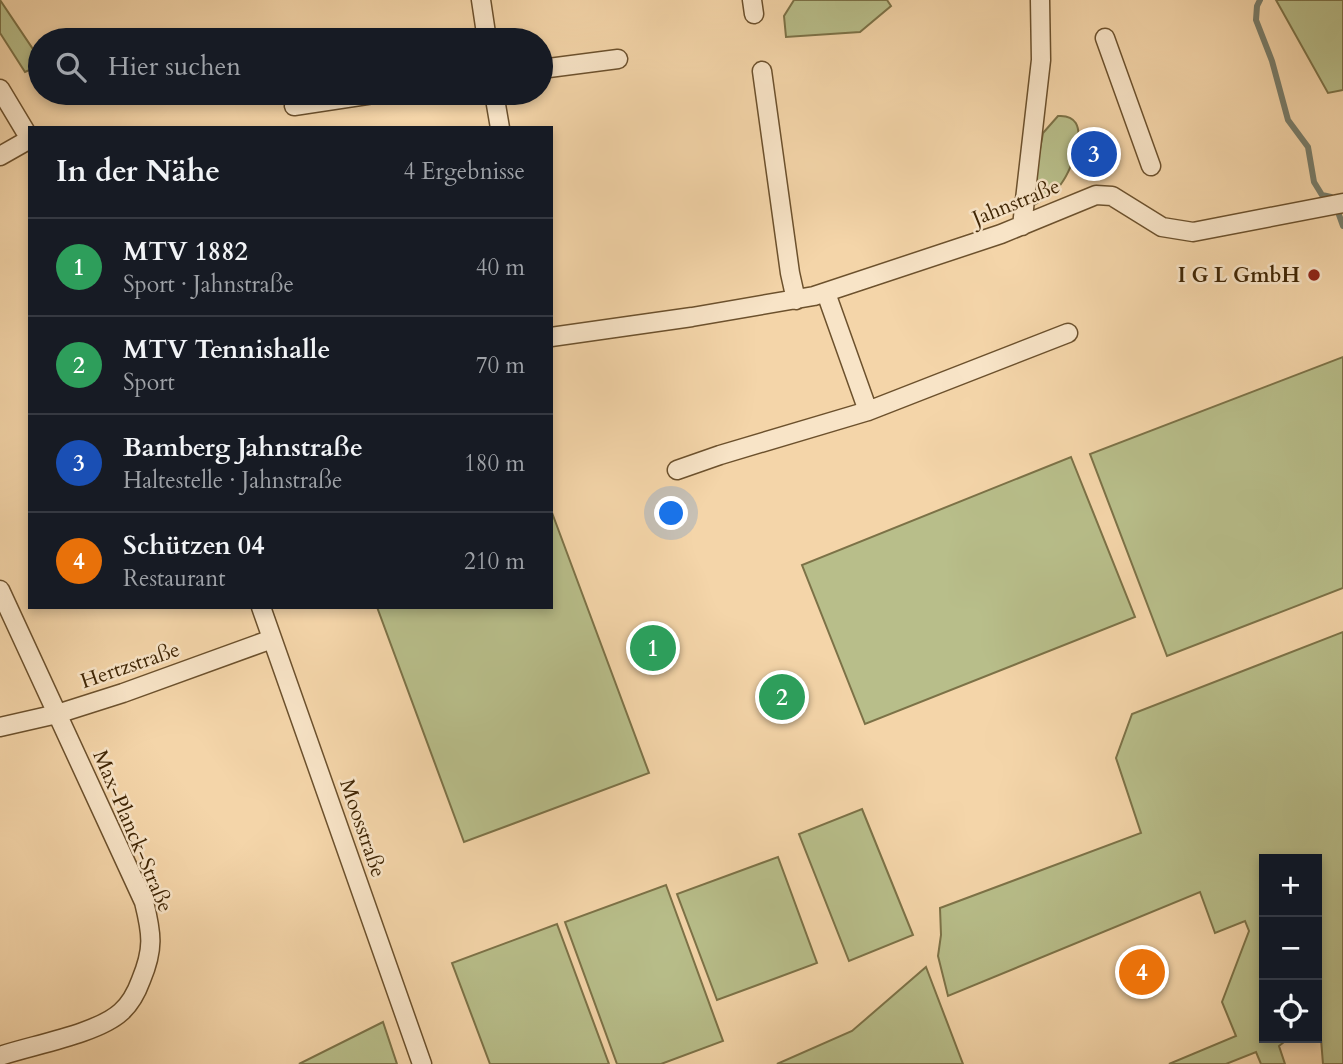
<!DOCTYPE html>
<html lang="de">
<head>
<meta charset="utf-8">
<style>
  :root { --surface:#171b24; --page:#242831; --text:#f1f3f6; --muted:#9ea1a6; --line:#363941; --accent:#c59692 }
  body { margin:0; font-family:Cardo,serif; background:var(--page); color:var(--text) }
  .controls { position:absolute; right:21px; bottom:21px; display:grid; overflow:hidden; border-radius:0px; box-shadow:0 4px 10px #0003 }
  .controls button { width:63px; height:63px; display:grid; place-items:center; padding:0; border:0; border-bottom:2px solid var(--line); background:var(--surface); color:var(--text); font:35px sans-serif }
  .you { position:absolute; left:672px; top:514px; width:24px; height:24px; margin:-18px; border:5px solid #fff; border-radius:50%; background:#1a73e8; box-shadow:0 0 0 10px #1a73e833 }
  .badge { display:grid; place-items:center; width:46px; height:46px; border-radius:50%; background:var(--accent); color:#fff; font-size:23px; font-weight:700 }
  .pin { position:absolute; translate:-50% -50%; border:4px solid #fff; box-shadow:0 2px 7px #0006 }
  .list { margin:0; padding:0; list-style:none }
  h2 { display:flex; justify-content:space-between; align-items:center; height:91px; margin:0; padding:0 28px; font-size:30px }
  h2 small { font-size:23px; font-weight:400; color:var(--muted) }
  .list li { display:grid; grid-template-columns:46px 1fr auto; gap:21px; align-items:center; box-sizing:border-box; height:98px; padding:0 28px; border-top:2px solid var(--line) }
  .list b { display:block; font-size:26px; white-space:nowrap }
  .list p { margin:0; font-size:23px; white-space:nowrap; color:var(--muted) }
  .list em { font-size:23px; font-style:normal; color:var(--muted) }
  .icon { flex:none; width:38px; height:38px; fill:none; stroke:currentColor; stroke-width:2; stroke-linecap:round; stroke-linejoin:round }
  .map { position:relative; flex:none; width:1343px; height:1064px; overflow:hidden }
  .search { position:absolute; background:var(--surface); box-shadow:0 4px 10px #0003; left:28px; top:28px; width:525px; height:77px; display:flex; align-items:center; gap:18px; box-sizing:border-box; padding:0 24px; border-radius:38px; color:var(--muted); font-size:26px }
  .panel { position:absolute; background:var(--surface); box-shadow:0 4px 10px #0003; left:28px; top:126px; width:525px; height:483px; border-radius:0px }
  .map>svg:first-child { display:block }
</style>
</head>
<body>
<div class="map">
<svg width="1343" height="1064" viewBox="0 0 1343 1064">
  <rect width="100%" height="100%" fill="#f4d5a9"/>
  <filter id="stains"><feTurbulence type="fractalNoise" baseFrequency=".00286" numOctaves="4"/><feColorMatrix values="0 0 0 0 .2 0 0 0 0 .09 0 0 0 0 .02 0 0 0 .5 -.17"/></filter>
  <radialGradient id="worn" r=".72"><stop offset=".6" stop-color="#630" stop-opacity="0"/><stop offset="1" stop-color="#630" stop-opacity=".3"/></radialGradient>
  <path fill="#b8be8a" stroke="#7c7247" stroke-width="2" d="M 0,0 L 37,55 L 40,53 L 39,66 L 25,72 L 0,33 Z
    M 794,0 L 887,0 L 891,6 L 860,32 L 786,37 L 784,16 Z
    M 1276,0 L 1343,0 L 1343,90 L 1328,93 Z
    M 1058,116 C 1095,113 1073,168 1061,184 C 1054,192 1043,200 1034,205 L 1033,186 L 1043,133 Z
    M 1343,357 L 1343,588 L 1167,656 L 1090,454 Z
    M 1071,457 L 1135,617 L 865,724 L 802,565 Z
    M 551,510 L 649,773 L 464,842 L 377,607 L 551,607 Z
    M 1343,632 L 1343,1064 L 1323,1064 L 1321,1039 L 1317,1020 L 1317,859 L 1264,859 L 1264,1038 L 1289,1038 L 1279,1046 L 1285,1064 L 1261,1064 L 1256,1052 L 1226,1064 L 1169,1064 L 1236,1036 L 1222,1002 L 1249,931 L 1245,921 L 1215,933 L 1200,892 L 948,996 L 938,956 L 941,935 L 940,908 L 1141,833 L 1116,758 L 1132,714 Z
    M 862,809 L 913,935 L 849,961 L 799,834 Z
    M 778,857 L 817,963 L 717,1000 L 677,894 Z
    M 666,885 L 723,1041 L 661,1064 L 617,1064 L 565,922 Z
    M 557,924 L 609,1064 L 490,1064 L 452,963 Z
    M 926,967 L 963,1064 L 777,1064 L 852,1031 Z
    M 383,1022 L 397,1064 L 299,1064 Z"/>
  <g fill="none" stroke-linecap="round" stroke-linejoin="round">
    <path stroke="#787d6b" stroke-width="6" d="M 1260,0 L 1257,6 L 1256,20 L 1272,61 L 1288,120 L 1308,147 L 1314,182 L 1322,195 L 1331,197 L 1333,200
      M 1338,212 L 1343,226"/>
    <defs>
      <path id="minor" d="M 481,0 L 487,40
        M 752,0 L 754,14
        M 1105,38 L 1151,166
        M 541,69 L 618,59
        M 762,71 L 790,273 L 796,300
        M 0,89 L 30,139
        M 494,93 L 500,128
        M 294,106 L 380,93
        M 0,156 L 30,139
        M 1022,226 L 1041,60 L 1040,0
        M 826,293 L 868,411
        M 551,337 L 692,317 L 814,296 L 1001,234 L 1096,195 L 1112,196 L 1162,227 L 1193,232 L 1343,203
        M 677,470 L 720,455 L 868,411 L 1068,333
        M 0,590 L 144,902 C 152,934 154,949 141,980 C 137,991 130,1004 121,1012 C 97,1034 32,1045 0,1056
        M 261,607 L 422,1064
        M 0,727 L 57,714 L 123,693 L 272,639"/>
    </defs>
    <use href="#minor" stroke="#6c512d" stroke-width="21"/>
    <use href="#minor" stroke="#f8e4c7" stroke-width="18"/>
  </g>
  <circle fill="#8f2418" stroke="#f8e4c7" stroke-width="2.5" cx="1314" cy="275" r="7"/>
  <g text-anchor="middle" stroke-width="5" stroke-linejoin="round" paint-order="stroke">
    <g font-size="21" fill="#3f2504" stroke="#f8e4c7">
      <text transform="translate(1016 202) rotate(-22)" y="7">Jahnstraße</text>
      <text transform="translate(130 665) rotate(-19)" y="7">Hertzstraße</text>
      <text transform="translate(363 828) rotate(71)" y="7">Moosstraße</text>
      <text transform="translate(133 831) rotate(67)" y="7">Max-Planck-Straße</text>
    </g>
    <g font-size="21" font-weight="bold" fill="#3f2504" stroke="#f8e4c7" text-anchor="end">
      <text x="1300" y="282">I G L GmbH</text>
    </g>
  </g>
  <rect width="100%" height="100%" filter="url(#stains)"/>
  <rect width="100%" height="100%" fill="url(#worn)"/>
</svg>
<div class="controls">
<button>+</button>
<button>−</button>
<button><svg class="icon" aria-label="locate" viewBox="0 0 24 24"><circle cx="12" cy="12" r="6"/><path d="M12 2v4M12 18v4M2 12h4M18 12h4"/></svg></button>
</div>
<div class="you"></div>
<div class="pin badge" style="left:653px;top:648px;background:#2e9e5b">1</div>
<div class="pin badge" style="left:782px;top:697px;background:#2e9e5b">2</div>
<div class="pin badge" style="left:1094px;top:154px;background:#1a4fb4">3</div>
<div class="pin badge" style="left:1142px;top:972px;background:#e8710a">4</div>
<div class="search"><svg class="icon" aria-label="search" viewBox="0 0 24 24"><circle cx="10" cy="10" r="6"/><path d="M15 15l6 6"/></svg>Hier suchen</div>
<section class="panel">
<h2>In der Nähe<small>4 Ergebnisse</small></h2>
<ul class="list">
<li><span class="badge" style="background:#2e9e5b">1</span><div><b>MTV 1882</b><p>Sport · Jahnstraße</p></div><em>40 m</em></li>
<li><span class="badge" style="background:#2e9e5b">2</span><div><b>MTV Tennishalle</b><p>Sport</p></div><em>70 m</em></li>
<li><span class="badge" style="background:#1a4fb4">3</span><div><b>Bamberg Jahnstraße</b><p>Haltestelle · Jahnstraße</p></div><em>180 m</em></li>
<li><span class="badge" style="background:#e8710a">4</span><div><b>Schützen 04</b><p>Restaurant</p></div><em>210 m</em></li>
</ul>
</section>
</div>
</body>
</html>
